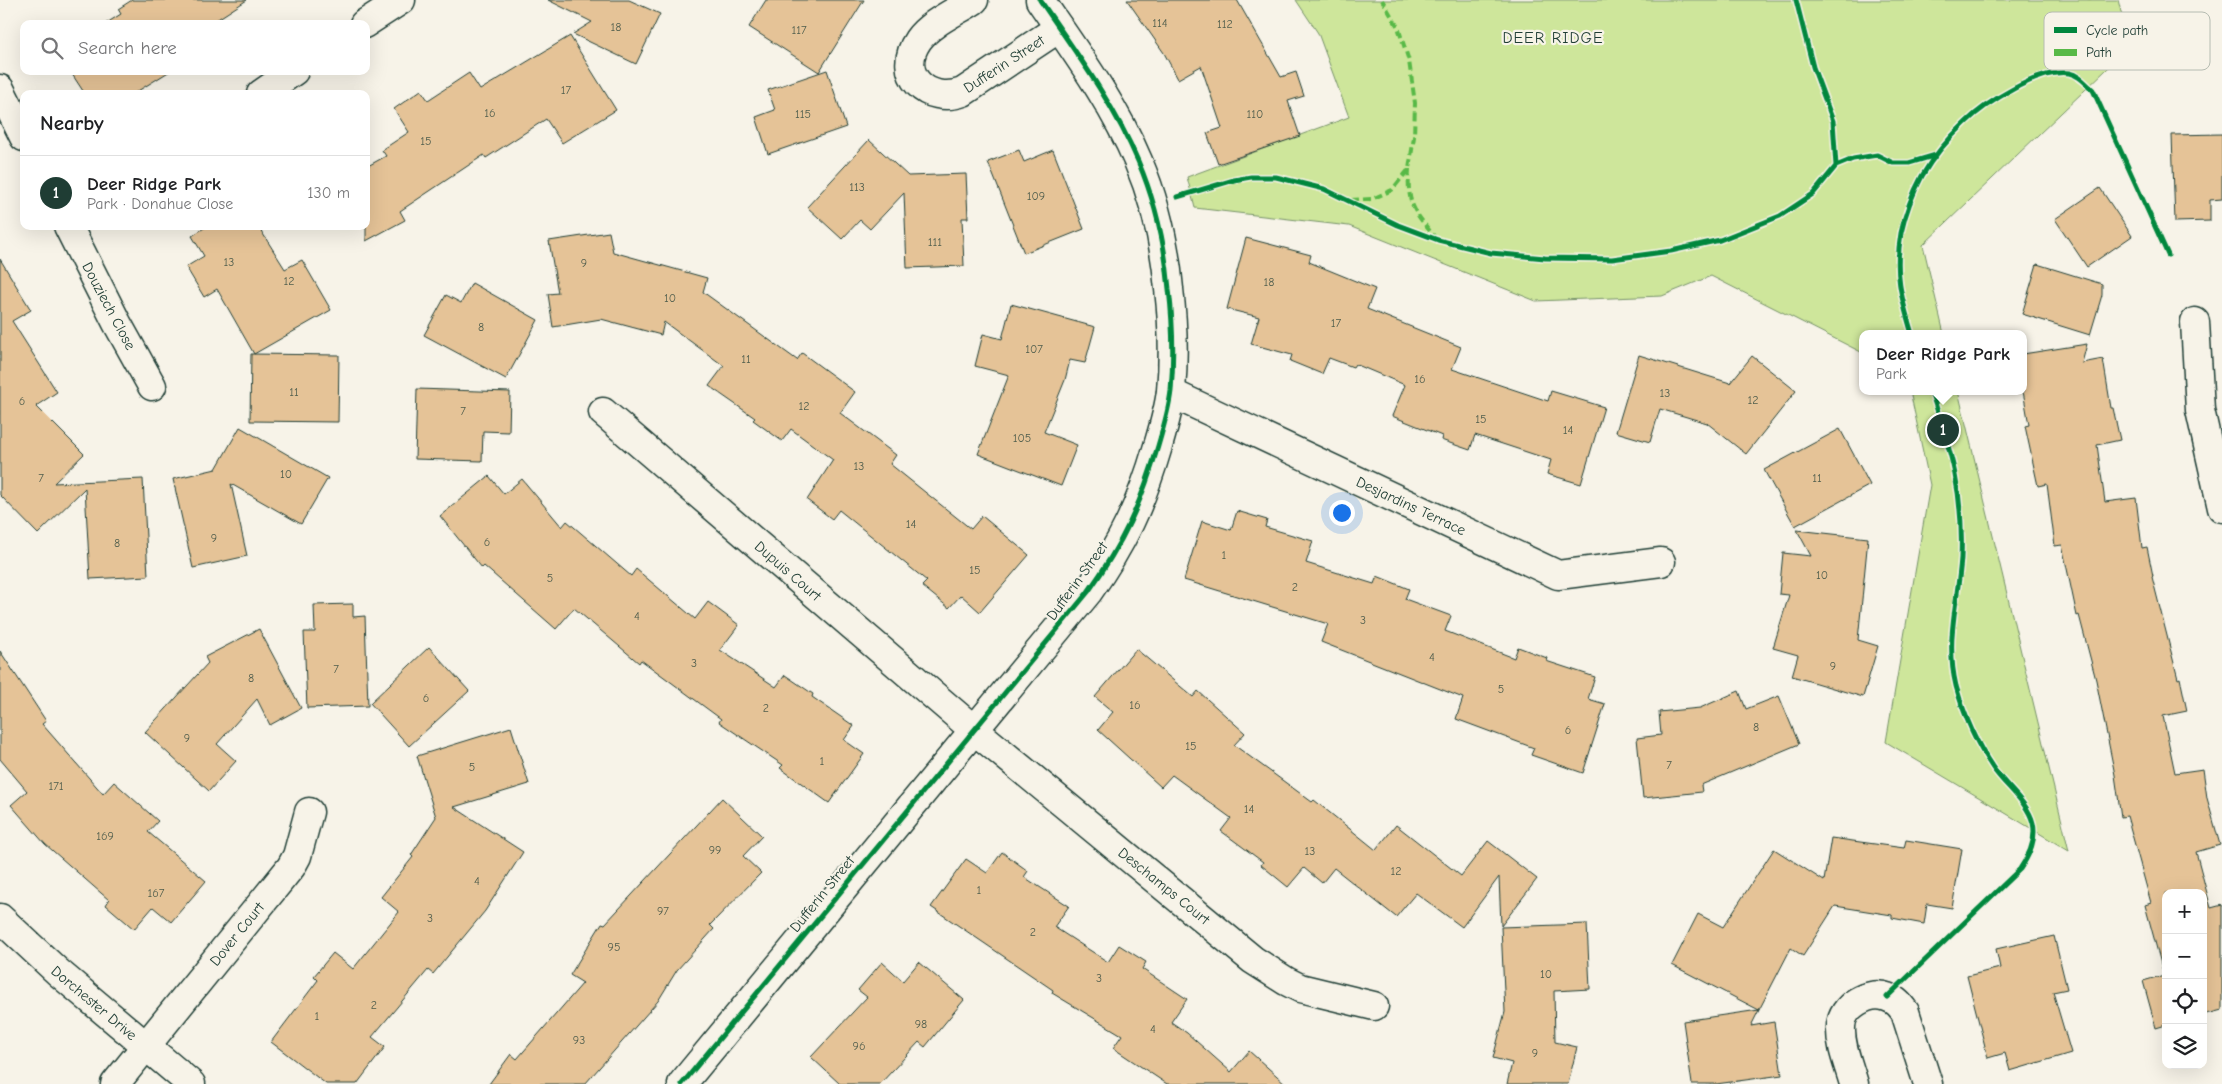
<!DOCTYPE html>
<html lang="en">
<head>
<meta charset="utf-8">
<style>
  :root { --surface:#fff; --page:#f2f2f2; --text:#202124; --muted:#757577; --line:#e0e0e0; --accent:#1f3d34 }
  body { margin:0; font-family:"Comic Neue",sans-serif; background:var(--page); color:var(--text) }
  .controls { position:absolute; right:15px; bottom:15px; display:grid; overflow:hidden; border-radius:10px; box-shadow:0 5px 20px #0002 }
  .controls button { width:45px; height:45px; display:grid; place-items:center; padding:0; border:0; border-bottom:1px solid var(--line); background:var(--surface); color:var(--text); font:25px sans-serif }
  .you { position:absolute; left:1341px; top:512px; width:18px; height:18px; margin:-12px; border:4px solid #fff; border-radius:50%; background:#1a73e8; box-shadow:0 0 0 8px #1a73e833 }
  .badge { display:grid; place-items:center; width:32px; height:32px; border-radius:50%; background:var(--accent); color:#fff; font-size:16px; font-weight:700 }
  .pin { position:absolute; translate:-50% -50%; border:2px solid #fff; box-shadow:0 1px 5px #0006 }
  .popup { position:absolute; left:1859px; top:330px; width:168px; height:65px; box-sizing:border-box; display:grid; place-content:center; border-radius:10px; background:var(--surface); filter:drop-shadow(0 1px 4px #0005); font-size:16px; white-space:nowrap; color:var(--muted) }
  .popup b { font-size:19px; color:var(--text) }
  .popup::after { content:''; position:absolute; left:50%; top:100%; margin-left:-10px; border:10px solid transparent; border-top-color:var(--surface) }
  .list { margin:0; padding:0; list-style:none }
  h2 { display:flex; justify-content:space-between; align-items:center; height:65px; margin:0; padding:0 20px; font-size:21px }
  h2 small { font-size:16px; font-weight:400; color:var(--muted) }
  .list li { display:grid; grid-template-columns:32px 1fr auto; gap:15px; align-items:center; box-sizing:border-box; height:75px; padding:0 20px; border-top:1px solid var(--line) }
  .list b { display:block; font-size:19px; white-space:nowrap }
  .list p { margin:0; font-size:16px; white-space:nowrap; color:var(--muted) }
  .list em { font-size:16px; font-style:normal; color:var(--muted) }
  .icon { flex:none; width:28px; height:28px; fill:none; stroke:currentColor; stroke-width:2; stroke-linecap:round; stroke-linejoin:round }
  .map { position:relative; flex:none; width:2222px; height:1084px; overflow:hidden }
  .search { position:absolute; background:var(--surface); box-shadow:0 5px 20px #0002; left:20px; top:20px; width:350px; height:55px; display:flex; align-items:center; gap:12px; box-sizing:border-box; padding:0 18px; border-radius:10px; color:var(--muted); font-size:19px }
  .panel { position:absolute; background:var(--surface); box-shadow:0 5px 20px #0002; left:20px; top:90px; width:350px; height:140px; border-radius:10px }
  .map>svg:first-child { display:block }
</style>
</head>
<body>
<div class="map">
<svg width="2222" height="1084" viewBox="0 0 2222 1084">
  <rect width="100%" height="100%" fill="#f7f3e8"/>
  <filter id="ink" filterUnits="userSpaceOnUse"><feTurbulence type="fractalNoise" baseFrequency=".02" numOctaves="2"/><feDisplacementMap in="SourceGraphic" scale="10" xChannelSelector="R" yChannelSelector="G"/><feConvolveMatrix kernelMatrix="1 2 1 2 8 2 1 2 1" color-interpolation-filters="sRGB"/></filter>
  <g filter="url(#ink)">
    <path fill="#cee69b" stroke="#769268" d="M 1296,0 L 2118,0 L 2130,47 L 1923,245 L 1944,334 L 1863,334 L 1863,353 L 1711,276 L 1662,296 L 1536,301 L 1349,226 L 1195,208 L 1187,177 L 1349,117 L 1318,33 Z
      M 1910,391 L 1958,391 L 2069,851 L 1886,742 L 1930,485 Z"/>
    <path fill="#e5c397" stroke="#1f3d34" d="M 132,0 L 247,0 L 210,24 L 105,24 L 121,14 L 118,9 Z
      M 548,0 L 629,0 L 660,14 L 636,64 L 573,34 L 592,22 Z
      M 766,0 L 864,0 L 819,72 L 749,27 Z
      M 1127,0 L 1237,0 L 1281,77 L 1296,72 L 1304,96 L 1288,101 L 1300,136 L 1218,164 L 1207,133 L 1222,128 L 1201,66 L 1178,79 L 1164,53 Z
      M 570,36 L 616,110 L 562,143 L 546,119 L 486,158 L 484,155 L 400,211 L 405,220 L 366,241 L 366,167 L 386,156 L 382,150 L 409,132 L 394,109 L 421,90 L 428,100 L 469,73 L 480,90 Z
      M 827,70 L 846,127 L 768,154 L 756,117 L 775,110 L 768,90 Z
      M 70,71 L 170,71 L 133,94 L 85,94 Z
      M 2222,134 L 2222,199 L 2210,200 L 2210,221 L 2175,222 L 2172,135 Z
      M 869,140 L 908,176 L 966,174 L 968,218 L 962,218 L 964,266 L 907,268 L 904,193 L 870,229 L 860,220 L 842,239 L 807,207 Z
      M 1019,150 L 1024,162 L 1053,150 L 1084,229 L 1024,253 L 988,162 Z
      M 2100,188 L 2132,236 L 2087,267 L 2055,219 Z
      M 207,226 L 258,226 L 285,269 L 302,260 L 331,310 L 254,354 L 217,289 L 204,297 L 186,267 L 204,256 L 192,236 Z
      M 609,232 L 613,252 L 707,278 L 703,292 L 797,360 L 802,353 L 855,392 L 840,413 L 896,455 L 890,464 L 971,529 L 982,516 L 1029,555 L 980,612 L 961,595 L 949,608 L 922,586 L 927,581 L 839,510 L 832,519 L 807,500 L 833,460 L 791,429 L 782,441 L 753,420 L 755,418 L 709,386 L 724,366 L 664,322 L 661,335 L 601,319 L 553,327 L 548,294 L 558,293 L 549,241 Z
      M 1246,238 L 1311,255 L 1309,262 L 1375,289 L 1367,309 L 1461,347 L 1452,369 L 1548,401 L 1551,391 L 1604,407 L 1581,484 L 1547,474 L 1551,460 L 1475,435 L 1470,450 L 1441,440 L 1442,436 L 1392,416 L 1405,385 L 1355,364 L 1353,367 L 1329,358 L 1322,374 L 1290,361 L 1292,355 L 1251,344 L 1259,317 L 1227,309 Z
      M 0,259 L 31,310 L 12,321 L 57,392 L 36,406 L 84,454 L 54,483 L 143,479 L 148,576 L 90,579 L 85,488 L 38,534 L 0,495 Z
      M 2037,264 L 2102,284 L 2102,295 L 2090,335 L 2022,314 Z
      M 472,283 L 538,320 L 506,379 L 424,335 L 446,295 L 461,303 Z
      M 1011,304 L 1095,327 L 1085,363 L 1070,360 L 1065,380 L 1044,432 L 1077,445 L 1061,486 L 978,454 L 1009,375 L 975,366 L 983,334 L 1002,339 Z
      M 2087,344 L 2082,363 L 2103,359 L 2111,408 L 2113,408 L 2120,440 L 2097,445 L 2105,502 L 2136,498 L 2142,548 L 2147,547 L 2153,576 L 2152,577 L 2178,679 L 2180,678 L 2187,711 L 2163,716 L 2175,773 L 2203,769 L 2207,798 L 2220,845 L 2196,852 L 2211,908 L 2222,905 L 2222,1010 L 2203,1015 L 2203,893 L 2166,893 L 2166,1025 L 2156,1028 L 2143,981 L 2164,975 L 2145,905 L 2151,903 L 2127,816 L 2121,817 L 2115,775 L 2096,680 L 2079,615 L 2077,616 L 2062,545 L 2055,546 L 2047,484 L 2038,486 L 2025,426 L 2029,425 L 2023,391 L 2023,354 Z
      M 251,354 L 339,355 L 338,422 L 250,421 Z
      M 1639,355 L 1730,383 L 1752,356 L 1796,391 L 1746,454 L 1707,423 L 1660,409 L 1650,442 L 1616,432 Z
      M 417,389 L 510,392 L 509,432 L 483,431 L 482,461 L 415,459 Z
      M 240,427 L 328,478 L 301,524 L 231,484 L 247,556 L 193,568 L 173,479 L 216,469 Z
      M 1840,429 L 1870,485 L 1795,526 L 1764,470 Z
      M 489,476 L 504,494 L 522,479 L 562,527 L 567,521 L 631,576 L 636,569 L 695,619 L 708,602 L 739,625 L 720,650 L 776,687 L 785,675 L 813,694 L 812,697 L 854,726 L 844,740 L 864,754 L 829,803 L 780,768 L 783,765 L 719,722 L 721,719 L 641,660 L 639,663 L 574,608 L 556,629 L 484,566 L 482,568 L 440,516 Z
      M 1237,511 L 1267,520 L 1265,527 L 1313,541 L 1306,563 L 1374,584 L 1377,576 L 1409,589 L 1405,599 L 1451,616 L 1445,631 L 1514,658 L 1518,647 L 1547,658 L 1546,661 L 1595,677 L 1588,699 L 1605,704 L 1583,773 L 1531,755 L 1534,748 L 1456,719 L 1463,698 L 1321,642 L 1328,624 L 1184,580 L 1202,521 L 1231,530 Z
      M 1797,530 L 1868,538 L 1858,640 L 1878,646 L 1863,697 L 1792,676 L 1798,655 L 1773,648 L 1789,595 L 1779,594 L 1783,553 L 1811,556 Z
      M 353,604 L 353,617 L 365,616 L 368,706 L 307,708 L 304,632 L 315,632 L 314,605 Z
      M 259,629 L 301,708 L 270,725 L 257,699 L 217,744 L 236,761 L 209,791 L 145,732 L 208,663 L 205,657 Z
      M 429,647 L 469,691 L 409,746 L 370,703 Z
      M 1136,649 L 1193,697 L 1198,691 L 1245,733 L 1234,745 L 1312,802 L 1314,800 L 1376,850 L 1396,825 L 1461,876 L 1488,841 L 1537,879 L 1501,926 L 1499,877 L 1462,927 L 1416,893 L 1396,917 L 1334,868 L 1322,883 L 1304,868 L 1288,887 L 1261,865 L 1263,862 L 1221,831 L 1231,818 L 1172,775 L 1161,787 L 1098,730 L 1113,712 L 1095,697 Z
      M 0,651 L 46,721 L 42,724 L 103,794 L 114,782 L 158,821 L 148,832 L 206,881 L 171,922 L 153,907 L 134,929 L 106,905 L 109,900 L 45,844 L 11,805 L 27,791 L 0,759 Z
      M 1739,691 L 1746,709 L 1779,696 L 1799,744 L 1701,785 L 1702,792 L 1643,798 L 1637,738 L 1661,735 L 1659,712 L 1700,708 Z
      M 511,727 L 529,784 L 454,807 L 523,852 L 485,911 L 433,974 L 428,970 L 372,1037 L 385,1047 L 357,1084 L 326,1084 L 271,1042 L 318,980 L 314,976 L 333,953 L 353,969 L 399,912 L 381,897 L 413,857 L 411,855 L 436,817 L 417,756 Z
      M 722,798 L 762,836 L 743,856 L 761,873 L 710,925 L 714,929 L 677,970 L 658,1001 L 585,1084 L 489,1084 L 511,1054 L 517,1059 L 583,983 L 570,975 L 602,923 L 605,924 Z
      M 1831,838 L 1904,848 L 1906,840 L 1962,849 L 1952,908 L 1927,904 L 1924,924 L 1892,918 L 1892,915 L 1835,906 L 1803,956 L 1791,948 L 1759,1010 L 1672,965 L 1698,914 L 1723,927 L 1774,849 L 1824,881 Z
      M 1002,852 L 1028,871 L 1024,877 L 1069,906 L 1054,927 L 1108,962 L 1119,945 L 1146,962 L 1142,969 L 1187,999 L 1171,1022 L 1187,1033 L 1231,1072 L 1249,1051 L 1286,1084 L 1167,1084 L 1113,1048 L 1122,1035 L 1052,993 L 1053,990 L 931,907 L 966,859 L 987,873 Z
      M 1587,924 L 1590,989 L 1554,991 L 1555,1042 L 1577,1047 L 1568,1084 L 1507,1084 L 1512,1063 L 1493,1058 L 1505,1012 L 1501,927 Z
      M 2054,936 L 2067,989 L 2053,992 L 2071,1053 L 2010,1071 L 2005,1053 L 1988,1058 L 1967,976 L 2000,968 L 1996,949 Z
      M 882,962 L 903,981 L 919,962 L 964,1000 L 925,1047 L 919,1042 L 880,1084 L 840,1084 L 811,1057 L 867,997 L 858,990 Z
      M 1759,1010 L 1751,1026 L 1774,1022 L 1782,1075 L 1716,1084 L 1692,1084 L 1683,1021 Z"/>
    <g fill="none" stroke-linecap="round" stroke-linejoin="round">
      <defs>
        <path id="minor" d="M 974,0 C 956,12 930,23 918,40 C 895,74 927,105 963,92 L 1059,28
          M 364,24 L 401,0
          M 0,89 L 24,137
          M 261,94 L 294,71
          M 68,226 L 117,323 L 152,386
          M 2195,322 L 2200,410 L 2222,508
          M 1171,393 L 1558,575 L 1661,562
          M 603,412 L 973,729 L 1253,960 L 1286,981 L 1300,988 L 1374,1006
          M 115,1084 L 291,867 L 297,856 L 309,812
          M 1854,1084 C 1849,1066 1840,1046 1841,1027 C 1841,1006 1869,990 1887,997 C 1896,1000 1900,1005 1905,1012 L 1928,1084"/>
        <path id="tertiary" d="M 0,918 L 58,972 L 191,1084
          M 682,1084 L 1088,592 C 1123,543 1141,504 1158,446 C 1163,429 1169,409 1171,391 C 1174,357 1173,323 1169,289 C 1165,244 1156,203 1138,161 C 1114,104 1075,51 1040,0"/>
      </defs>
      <use href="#minor" stroke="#1f3d34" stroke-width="31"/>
      <use href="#tertiary" stroke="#1f3d34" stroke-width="31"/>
      <use href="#minor" stroke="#f7f3e8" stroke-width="28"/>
      <use href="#tertiary" stroke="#f7f3e8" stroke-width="28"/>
      <path stroke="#58b947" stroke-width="4" stroke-dasharray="8 4" stroke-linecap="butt" d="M 1409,169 C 1407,204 1413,210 1434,236
        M 1351,200 L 1372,199 L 1392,190 L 1409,169 L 1414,137 L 1415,103 L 1409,61 L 1398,27 L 1382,0"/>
      <defs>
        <path id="cycleway" d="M 1796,0 L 1813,67 L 1833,121 L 1836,166
          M 1177,197 L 1234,180 L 1251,177 L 1276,177 L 1324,189 L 1398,225 L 1438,240 L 1491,253 L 1545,258 L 1612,259 L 1671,251 L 1720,240 L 1780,216 L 1813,194 L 1836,166 L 1853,159 L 1877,155 L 1893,163 L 1909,163 L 1936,155
          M 1912,334 C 1901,297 1894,273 1901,233 C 1905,214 1913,193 1922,176 C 1933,157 1949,138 1965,123 C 1984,104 2040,68 2069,73 C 2079,75 2085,83 2093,90 L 2168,255
          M 1887,997 L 2020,869 C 2029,856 2037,840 2033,823 C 2028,802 2005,786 1993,768 C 1976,743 1964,715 1956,686 C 1945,641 1958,602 1961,558 C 1964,493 1951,451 1931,391
          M 682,1084 L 1088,592 C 1123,543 1141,504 1158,446 C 1163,429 1169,409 1171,391 C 1174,357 1173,323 1169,289 C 1165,244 1156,203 1138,161 C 1114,104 1075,51 1040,0"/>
      </defs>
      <use href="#cycleway" stroke="#f7f3e8" stroke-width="8"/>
      <use href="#cycleway" stroke="#00873e" stroke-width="5"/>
    </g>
  </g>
  <g text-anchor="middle" stroke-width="4.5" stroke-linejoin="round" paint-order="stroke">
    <g font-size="12" fill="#505e4d">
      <text x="1160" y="27">114</text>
      <text x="1225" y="28">112</text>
      <text x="616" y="31">18</text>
      <text x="799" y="34">117</text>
      <text x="566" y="94">17</text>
      <text x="490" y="117">16</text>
      <text x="803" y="118">115</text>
      <text x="1255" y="118">110</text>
      <text x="426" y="145">15</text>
      <text x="857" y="191">113</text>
      <text x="1036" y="200">109</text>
      <text x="935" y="246">111</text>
      <text x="229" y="266">13</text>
      <text x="584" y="267">9</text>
      <text x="289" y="285">12</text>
      <text x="1269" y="286">18</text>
      <text x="670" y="302">10</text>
      <text x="1336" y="327">17</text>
      <text x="481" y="331">8</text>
      <text x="1034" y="353">107</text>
      <text x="746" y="363">11</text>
      <text x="1420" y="383">16</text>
      <text x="294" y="396">11</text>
      <text x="1665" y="397">13</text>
      <text x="1753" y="404">12</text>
      <text x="22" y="405">6</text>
      <text x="804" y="410">12</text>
      <text x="463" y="415">7</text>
      <text x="1481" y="423">15</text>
      <text x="1568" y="434">14</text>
      <text x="1022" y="442">105</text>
      <text x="859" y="470">13</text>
      <text x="286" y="478">10</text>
      <text x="41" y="482">7</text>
      <text x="1817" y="482">11</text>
      <text x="911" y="528">14</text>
      <text x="214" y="542">9</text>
      <text x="487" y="546">6</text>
      <text x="117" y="547">8</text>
      <text x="1224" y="559">1</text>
      <text x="975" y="574">15</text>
      <text x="1822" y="579">10</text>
      <text x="550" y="582">5</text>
      <text x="1295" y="591">2</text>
      <text x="637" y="620">4</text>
      <text x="1363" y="624">3</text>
      <text x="1432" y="661">4</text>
      <text x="694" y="667">3</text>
      <text x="1833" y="670">9</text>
      <text x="336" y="673">7</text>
      <text x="251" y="682">8</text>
      <text x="1501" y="693">5</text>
      <text x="426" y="702">6</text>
      <text x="1135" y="709">16</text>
      <text x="766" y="712">2</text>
      <text x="1756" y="731">8</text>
      <text x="1568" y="734">6</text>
      <text x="187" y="742">9</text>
      <text x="1191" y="750">15</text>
      <text x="822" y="765">1</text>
      <text x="1669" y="769">7</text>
      <text x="472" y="771">5</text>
      <text x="56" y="790">171</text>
      <text x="1249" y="813">14</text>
      <text x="105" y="840">169</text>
      <text x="715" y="854">99</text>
      <text x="1310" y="855">13</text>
      <text x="1396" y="875">12</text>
      <text x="477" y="885">4</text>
      <text x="979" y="894">1</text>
      <text x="156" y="897">167</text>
      <text x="663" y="915">97</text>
      <text x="430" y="922">3</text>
      <text x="1033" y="936">2</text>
      <text x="614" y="951">95</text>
      <text x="1546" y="978">10</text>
      <text x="1099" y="982">3</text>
      <text x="374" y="1009">2</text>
      <text x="317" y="1020">1</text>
      <text x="921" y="1028">98</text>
      <text x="1153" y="1033">4</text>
      <text x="579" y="1044">93</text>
      <text x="859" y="1050">96</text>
      <text x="1535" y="1057">9</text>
    </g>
    <g font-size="15" fill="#1f3d34" stroke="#f7f3e8">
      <text transform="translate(1004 64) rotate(-33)" y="5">Dufferin Street</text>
      <text transform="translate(109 306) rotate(62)" y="5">Douziech Close</text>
      <text transform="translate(1411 506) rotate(25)" y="5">Desjardins Terrace</text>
      <text transform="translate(788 571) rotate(41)" y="5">Dupuis Court</text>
      <text transform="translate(1077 581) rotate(-54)" y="5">Dufferin Street</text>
      <text transform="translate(1164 886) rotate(39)" y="5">Deschamps Court</text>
      <text transform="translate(822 894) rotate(-51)" y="5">Dufferin Street</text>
      <text transform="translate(237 934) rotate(-51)" y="5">Dover Court</text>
      <text transform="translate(94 1003) rotate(40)" y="5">Dorchester Drive</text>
    </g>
    <g font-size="16" letter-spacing="1" fill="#1f3d34" stroke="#f7f3e8">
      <text x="1553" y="43">DEER RIDGE</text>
    </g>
  </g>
  <rect x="2044" y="12" width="166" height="58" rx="8" fill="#f7f3e8" stroke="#b6bcb2" stroke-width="1"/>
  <rect x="2054" y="27" width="23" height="6" fill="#00873e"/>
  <rect x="2054" y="49" width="23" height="7" fill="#58b947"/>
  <g font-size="14" fill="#1f3d34">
    <text x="2086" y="35">Cycle path</text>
    <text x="2086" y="57">Path</text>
  </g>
</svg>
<div class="controls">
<button>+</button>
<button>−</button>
<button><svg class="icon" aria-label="locate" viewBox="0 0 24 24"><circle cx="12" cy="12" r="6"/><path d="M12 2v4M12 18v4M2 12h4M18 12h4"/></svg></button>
<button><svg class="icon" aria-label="layers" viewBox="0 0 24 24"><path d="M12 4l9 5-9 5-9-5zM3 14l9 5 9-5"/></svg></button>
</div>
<div class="you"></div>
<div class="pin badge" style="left:1943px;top:430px">1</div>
<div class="popup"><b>Deer Ridge Park</b>Park</div>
<div class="search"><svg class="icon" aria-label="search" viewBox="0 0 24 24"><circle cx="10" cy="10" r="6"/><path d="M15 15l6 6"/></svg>Search here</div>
<section class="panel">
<h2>Nearby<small></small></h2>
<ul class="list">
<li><span class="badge">1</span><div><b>Deer Ridge Park</b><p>Park · Donahue Close</p></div><em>130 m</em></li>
</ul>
</section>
</div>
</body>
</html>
